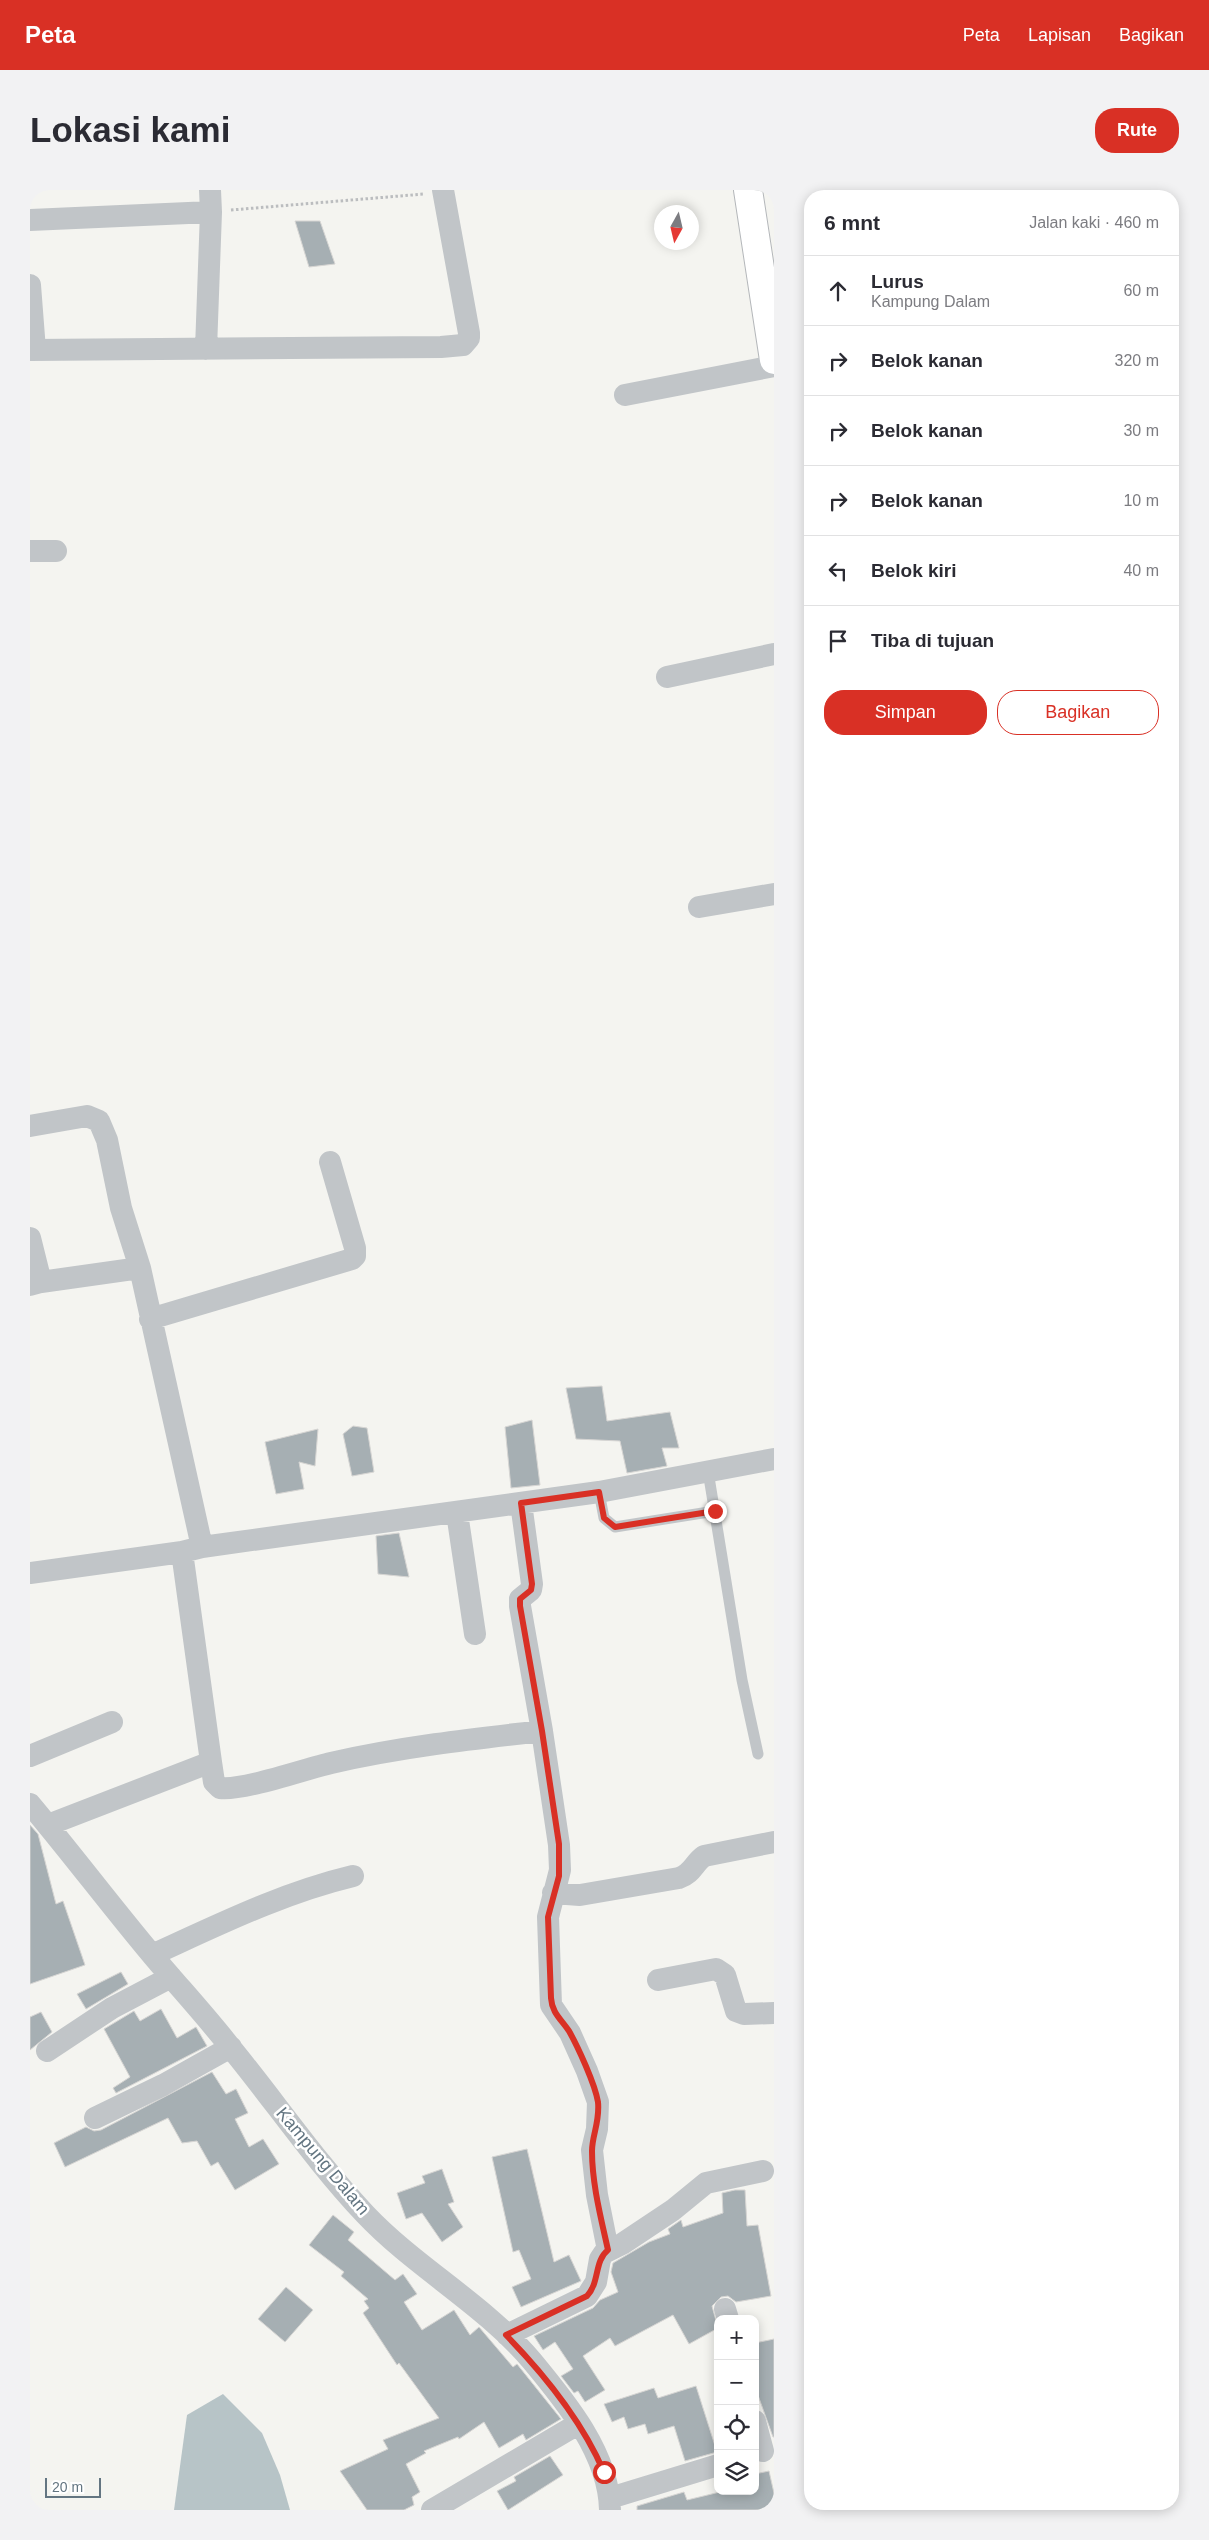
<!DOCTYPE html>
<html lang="id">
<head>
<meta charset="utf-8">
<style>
  :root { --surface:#fff; --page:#f2f2f3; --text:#2b2b33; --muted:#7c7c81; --line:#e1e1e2; --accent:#d93025 }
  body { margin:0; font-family:Helvetica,sans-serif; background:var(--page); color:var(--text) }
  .controls { position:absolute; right:15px; bottom:15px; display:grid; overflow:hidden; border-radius:10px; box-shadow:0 2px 12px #0003 }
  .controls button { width:45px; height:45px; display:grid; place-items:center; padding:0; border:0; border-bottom:1px solid var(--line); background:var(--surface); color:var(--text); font:25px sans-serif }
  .compass { position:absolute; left:624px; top:15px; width:45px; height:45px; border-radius:50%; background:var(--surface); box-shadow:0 2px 12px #0003; rotate:188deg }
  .scale { position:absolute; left:15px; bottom:12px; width:56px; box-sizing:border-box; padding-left:5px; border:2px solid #637581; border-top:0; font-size:14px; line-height:18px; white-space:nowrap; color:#637581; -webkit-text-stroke:4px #fff; paint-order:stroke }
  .stop { position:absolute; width:15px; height:15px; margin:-11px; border:4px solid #d93025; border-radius:50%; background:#fff }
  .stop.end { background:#d93025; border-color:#fff; box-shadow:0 1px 5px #0008 }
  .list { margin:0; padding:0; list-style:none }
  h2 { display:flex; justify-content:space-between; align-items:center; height:65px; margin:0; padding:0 20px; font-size:21px }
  h2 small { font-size:16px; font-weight:400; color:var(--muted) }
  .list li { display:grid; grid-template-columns:32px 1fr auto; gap:15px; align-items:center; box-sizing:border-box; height:70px; padding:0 20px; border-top:1px solid var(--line) }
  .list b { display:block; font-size:19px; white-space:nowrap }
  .list p { margin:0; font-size:16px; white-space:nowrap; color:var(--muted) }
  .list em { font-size:16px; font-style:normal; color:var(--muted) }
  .actions { display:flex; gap:10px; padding:15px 20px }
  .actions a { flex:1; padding:11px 0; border:1px solid var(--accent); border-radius:20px; text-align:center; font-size:18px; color:var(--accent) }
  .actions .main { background:var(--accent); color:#fff }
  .icon { flex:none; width:28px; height:28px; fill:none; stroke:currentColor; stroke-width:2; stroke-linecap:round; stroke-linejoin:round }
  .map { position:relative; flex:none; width:744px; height:2320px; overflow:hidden; border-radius:20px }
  header { display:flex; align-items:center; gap:30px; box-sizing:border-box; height:70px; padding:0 25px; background:var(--accent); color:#fff }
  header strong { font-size:24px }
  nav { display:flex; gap:28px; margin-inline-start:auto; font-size:18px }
  .intro { display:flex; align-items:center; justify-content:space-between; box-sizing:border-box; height:120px; padding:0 30px }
  h1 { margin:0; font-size:35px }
  .button { padding:12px 22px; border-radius:20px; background:var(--accent); color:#fff; font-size:18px; font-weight:700 }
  main { display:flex; gap:30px; padding:0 30px }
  aside { flex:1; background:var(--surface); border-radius:20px; box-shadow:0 2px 12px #0003 }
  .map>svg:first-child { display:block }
</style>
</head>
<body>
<header>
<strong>Peta</strong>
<nav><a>Peta</a><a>Lapisan</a><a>Bagikan</a></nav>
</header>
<div class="intro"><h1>Lokasi kami</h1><a class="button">Rute</a></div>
<main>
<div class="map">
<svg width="744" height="2320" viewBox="0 0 744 2320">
  <rect width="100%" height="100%" fill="#f4f4f0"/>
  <path fill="#b7c4c7" d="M 193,2204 L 232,2243 L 250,2285 L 260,2320 L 144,2320 L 157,2225 Z"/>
  <path fill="#a6afb3" stroke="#d6d5d3" d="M 265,31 L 290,31 L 305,74 L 279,77 Z
    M 572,1196 L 577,1231 L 640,1222 L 649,1258 L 632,1258 L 637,1276 L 597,1283 L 590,1251 L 546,1249 L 536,1198 Z
    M 502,1230 L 510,1295 L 481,1298 L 475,1237 Z
    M 323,1236 L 337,1238 L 344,1282 L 322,1286 L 313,1244 Z
    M 288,1239 L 285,1276 L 269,1272 L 274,1299 L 246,1304 L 235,1252 Z
    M 369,1343 L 379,1387 L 348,1384 L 346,1346 Z
    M 0,1635 L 8,1644 L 26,1714 L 33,1711 L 55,1775 L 0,1794 Z
    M 91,1782 L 98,1794 L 56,1819 L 47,1804 Z
    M 131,1819 L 147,1848 L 166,1837 L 177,1856 L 86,1903 L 83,1898 L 100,1887 L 74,1839 L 104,1821 L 110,1831 Z
    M 11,1822 L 22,1842 L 0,1860 L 0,1827 Z
    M 182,1882 L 196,1904 L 206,1899 L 218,1923 L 205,1929 L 219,1957 L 233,1949 L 249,1974 L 205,2000 L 188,1972 L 181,1976 L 167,1951 L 152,1953 L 138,1928 L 35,1977 L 24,1953 L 56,1937 L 64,1941 L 71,1940 Z
    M 497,1959 L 524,2072 L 539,2065 L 551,2091 L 491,2117 L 482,2097 L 501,2089 L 489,2060 L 483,2062 L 462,1967 Z
    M 412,1979 L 424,2012 L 418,2014 L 433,2037 L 412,2052 L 392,2023 L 376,2029 L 367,2003 L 395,1993 L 392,1986 Z
    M 705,2000 L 715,2000 L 717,2036 L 728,2035 L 741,2106 L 706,2112 L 698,2106 L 691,2107 L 682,2116 L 688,2138 L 659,2154 L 643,2125 L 585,2156 L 580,2148 L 553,2166 L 575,2200 L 555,2212 L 548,2201 L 544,2203 L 531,2186 L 543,2179 L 525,2152 L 513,2160 L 504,2146 L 563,2118 L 570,2110 L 588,2102 L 581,2082 L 583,2073 L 619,2052 L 640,2044 L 638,2039 L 651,2030 L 653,2037 L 693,2023 L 692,2003 Z
    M 303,2025 L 324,2042 L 318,2050 L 365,2090 L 373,2084 L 387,2104 L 374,2112 L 392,2140 L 424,2120 L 440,2145 L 449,2137 L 483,2177 L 487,2174 L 531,2229 L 496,2250 L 493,2244 L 469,2258 L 454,2232 L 429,2249 L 428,2247 L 394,2261 L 396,2263 L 376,2274 L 390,2302 L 382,2307 L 384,2315 L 374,2320 L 337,2320 L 310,2281 L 358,2259 L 353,2250 L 409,2228 L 369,2173 L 367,2175 L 333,2123 L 339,2118 L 334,2111 L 338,2109 L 311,2086 L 314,2082 L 279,2055 Z
    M 256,2097 L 283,2120 L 255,2152 L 228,2129 Z
    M 744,2149 L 744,2247 L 743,2247 L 725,2197 L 725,2153 Z
    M 666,2196 L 687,2262 L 655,2271 L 644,2236 L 618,2244 L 615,2234 L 598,2239 L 594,2227 L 582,2232 L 574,2214 L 624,2198 L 628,2208 Z
    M 520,2266 L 533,2285 L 478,2320 L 467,2301 L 486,2291 L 484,2287 Z
    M 739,2281 L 744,2303 L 744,2320 L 607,2320 L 607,2316 L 654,2302 L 657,2310 L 694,2301 L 725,2301 L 725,2284 Z"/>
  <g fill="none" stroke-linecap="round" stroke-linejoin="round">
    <defs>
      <path id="trunk" d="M 718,0 L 744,170"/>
    </defs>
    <use href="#trunk" stroke="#b4b7ba" stroke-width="30"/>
    <path stroke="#bbbdbf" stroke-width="3" stroke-dasharray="2.5 2.5" stroke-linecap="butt" d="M 201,20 L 394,4"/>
    <path stroke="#c1c5c8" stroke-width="11" d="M 678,1281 L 712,1490 L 728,1564
      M 569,1302 L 574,1328 L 585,1337 L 685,1321"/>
    <path stroke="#c1c5c8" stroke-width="22" d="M 0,30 L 181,22 L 180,0
      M 0,95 L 5,160
      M 176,159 L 181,22
      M 0,160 L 411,157 L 433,155 L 439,148 L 439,143 L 413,0
      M 595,205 L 744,176
      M 0,361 L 26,361
      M 637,487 L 744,464
      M 669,717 L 744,704
      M 0,936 L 57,926 L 69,931 L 77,950 L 91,1018 L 110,1078
      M 0,1048 L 11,1092
      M 0,1095 L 11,1092 L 110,1078 L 172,1357
      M 120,1129 L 322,1069 L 325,1066 L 325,1058 L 300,972
      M 491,1313 L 502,1394 L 501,1400 L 490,1409 L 490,1416 L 512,1541
      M 427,1323 L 445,1444
      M 152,1362 L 181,1572 L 184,1592 L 190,1598 C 213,1601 275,1579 301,1573 C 371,1557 442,1549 512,1541 L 529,1655 L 530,1680 L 518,1727 L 521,1815 L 540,1843 L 557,1881 L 568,1912 L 567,1939 L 562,1960 L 567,2005 L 578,2060
      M 0,1383 L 152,1362 L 172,1357 L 569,1302 L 744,1269
      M 0,1566 L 82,1532
      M 0,1614 C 42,1664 81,1716 123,1766 C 149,1797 176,1826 201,1858 C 246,1913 286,1972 335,2024 C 386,2078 454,2114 502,2171 C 536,2212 579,2264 580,2320
      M 18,1635 L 181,1572
      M 523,1703 L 550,1705 L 649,1688 C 662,1684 664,1673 674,1666 L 744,1652
      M 122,1765 C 188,1735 252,1703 323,1686
      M 628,1790 L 686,1779 L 695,1785 L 706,1821 L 714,1824 L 744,1823
      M 17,1861 L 82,1818 L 141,1787
      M 65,1928 L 133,1895 L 201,1857
      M 695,2119 L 698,2129
      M 477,2145 L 557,2106 L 566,2092 L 570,2069 L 574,2063 L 592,2054 L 643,2020 L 676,1993 L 733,1981
      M 725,2231 L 733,2261
      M 580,2308 L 688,2275
      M 402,2320 L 548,2234"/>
    <use href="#trunk" stroke="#fff" stroke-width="28"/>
  </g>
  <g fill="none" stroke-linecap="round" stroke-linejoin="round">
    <path stroke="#d93025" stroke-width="6" d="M 574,2282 C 552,2231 515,2185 476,2145 L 557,2106 C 570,2092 564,2071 578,2060 C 571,2028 562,1994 562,1961 C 562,1945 570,1932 568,1912 C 565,1894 548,1857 539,1841 C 531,1829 522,1823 521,1808 L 518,1727 L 529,1686 L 529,1654 L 512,1541 L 490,1416 L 490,1409 L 501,1400 L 502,1394 L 491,1313 L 569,1302 L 574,1328 L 585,1337 L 685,1321"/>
  </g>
  <g text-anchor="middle" stroke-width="5" stroke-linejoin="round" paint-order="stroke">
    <g font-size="18" fill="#637581" stroke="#fff">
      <text transform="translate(293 1971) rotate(50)" y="6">Kampung Dalam</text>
    </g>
  </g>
</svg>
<div class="controls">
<button>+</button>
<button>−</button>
<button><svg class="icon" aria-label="locate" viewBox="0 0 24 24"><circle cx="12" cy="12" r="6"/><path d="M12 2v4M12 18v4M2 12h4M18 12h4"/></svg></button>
<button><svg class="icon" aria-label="layers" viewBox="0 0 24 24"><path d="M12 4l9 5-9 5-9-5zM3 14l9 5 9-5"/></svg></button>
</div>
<svg class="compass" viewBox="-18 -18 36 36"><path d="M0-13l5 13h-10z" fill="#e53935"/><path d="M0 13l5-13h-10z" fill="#7c7c81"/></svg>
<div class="scale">20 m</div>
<div class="stop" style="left:574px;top:2282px"></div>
<div class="stop end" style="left:685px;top:1321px"></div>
</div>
<aside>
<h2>6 mnt<small>Jalan kaki · 460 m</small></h2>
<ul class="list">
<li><svg class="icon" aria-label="ahead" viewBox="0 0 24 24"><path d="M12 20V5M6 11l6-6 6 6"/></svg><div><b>Lurus</b><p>Kampung Dalam</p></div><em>60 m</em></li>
<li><svg class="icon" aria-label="right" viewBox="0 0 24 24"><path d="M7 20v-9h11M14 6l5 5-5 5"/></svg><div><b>Belok kanan</b></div><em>320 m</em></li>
<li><svg class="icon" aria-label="right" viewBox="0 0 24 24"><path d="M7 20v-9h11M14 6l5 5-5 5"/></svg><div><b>Belok kanan</b></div><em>30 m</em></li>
<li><svg class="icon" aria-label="right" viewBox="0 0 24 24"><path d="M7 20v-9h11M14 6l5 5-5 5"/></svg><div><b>Belok kanan</b></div><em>10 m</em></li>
<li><svg class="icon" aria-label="left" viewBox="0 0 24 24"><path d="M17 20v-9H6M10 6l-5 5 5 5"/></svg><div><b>Belok kiri</b></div><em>40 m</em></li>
<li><svg class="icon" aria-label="arrive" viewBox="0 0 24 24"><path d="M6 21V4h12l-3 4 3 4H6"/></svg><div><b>Tiba di tujuan</b></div></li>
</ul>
<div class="actions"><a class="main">Simpan</a><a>Bagikan</a></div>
</aside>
</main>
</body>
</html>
